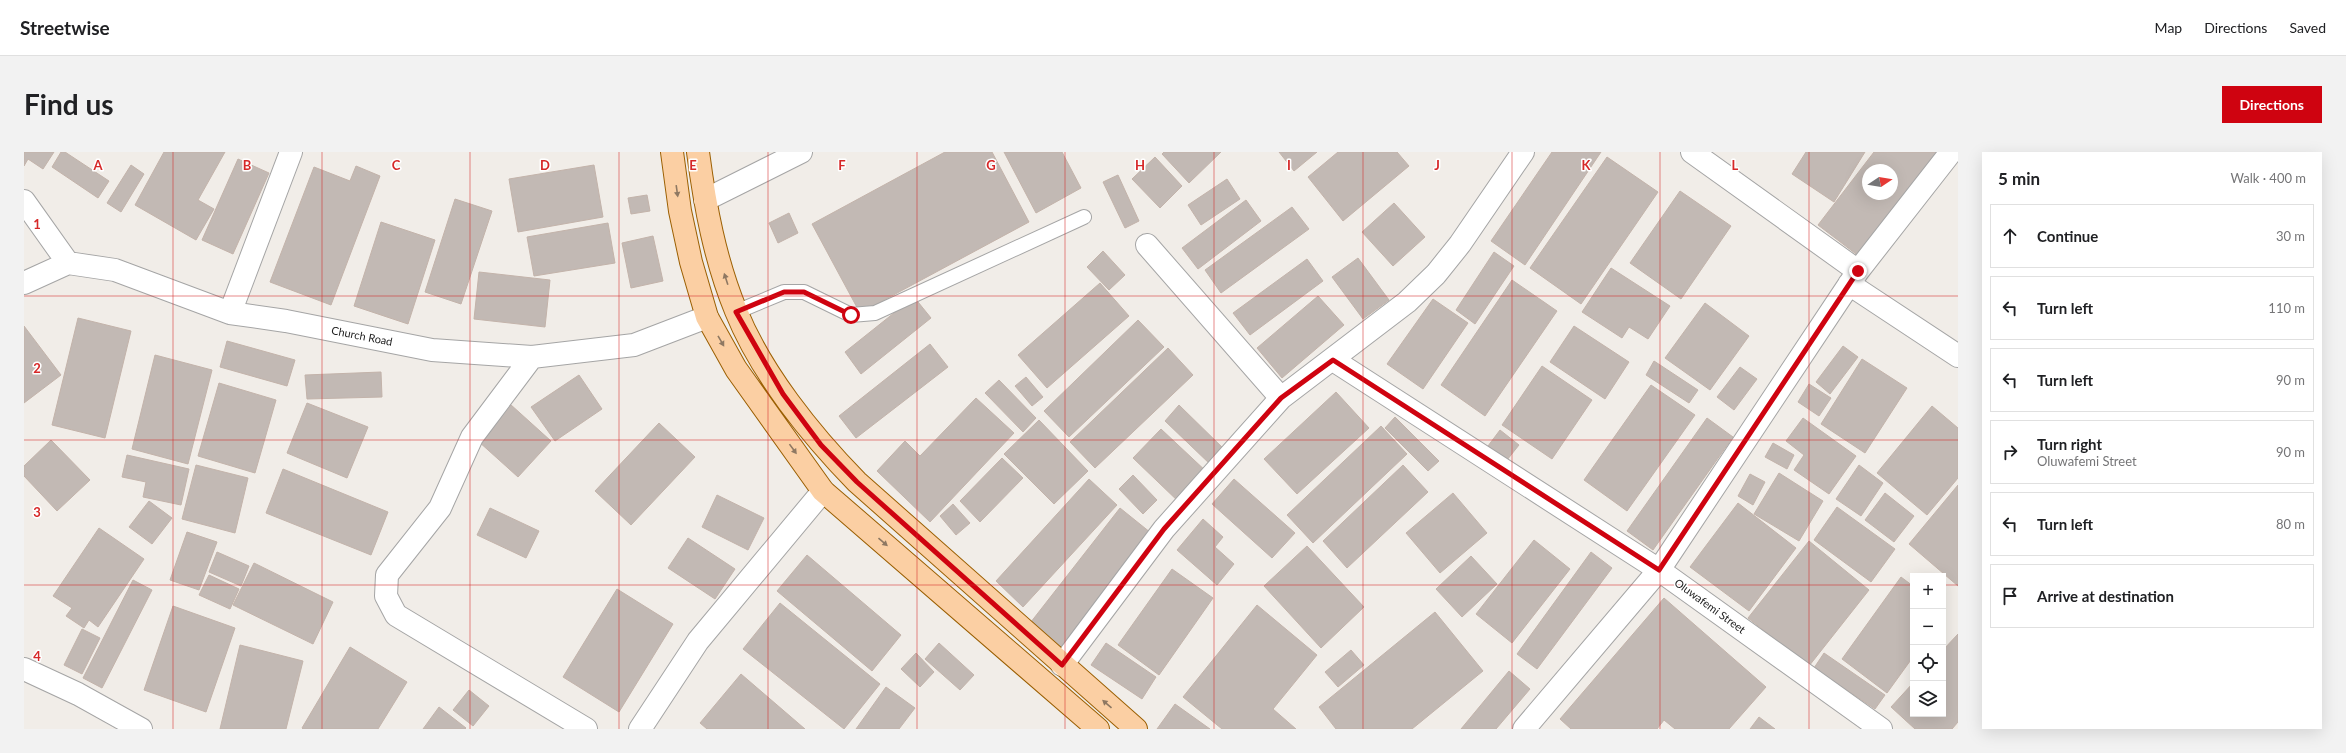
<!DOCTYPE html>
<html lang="en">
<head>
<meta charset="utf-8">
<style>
  :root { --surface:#fff; --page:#f2f2f2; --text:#202124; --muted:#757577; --line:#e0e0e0; --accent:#cf0310 }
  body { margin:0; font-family:Lato,sans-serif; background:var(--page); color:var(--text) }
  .controls { position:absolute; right:12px; bottom:12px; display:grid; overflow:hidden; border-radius:0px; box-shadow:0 4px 16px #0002 }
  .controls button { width:36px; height:36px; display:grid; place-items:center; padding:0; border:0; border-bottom:1px solid var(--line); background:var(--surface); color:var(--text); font:20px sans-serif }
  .compass { position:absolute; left:1838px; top:12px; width:36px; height:36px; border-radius:50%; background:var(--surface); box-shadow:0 4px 16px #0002; rotate:78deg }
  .stop { position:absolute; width:12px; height:12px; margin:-9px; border:3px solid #cf0310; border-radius:50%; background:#fff }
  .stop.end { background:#cf0310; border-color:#fff; box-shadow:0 1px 4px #0008 }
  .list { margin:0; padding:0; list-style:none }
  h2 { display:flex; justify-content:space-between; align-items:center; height:52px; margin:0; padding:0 16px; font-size:17px }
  h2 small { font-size:13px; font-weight:400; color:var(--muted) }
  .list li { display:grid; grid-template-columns:26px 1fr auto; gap:12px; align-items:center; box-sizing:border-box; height:64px; margin:0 8px 8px; padding:0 8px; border:1px solid var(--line); border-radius:0px }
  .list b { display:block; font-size:15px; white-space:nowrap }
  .list p { margin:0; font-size:13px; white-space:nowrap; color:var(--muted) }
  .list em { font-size:13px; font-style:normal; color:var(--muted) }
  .icon { flex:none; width:22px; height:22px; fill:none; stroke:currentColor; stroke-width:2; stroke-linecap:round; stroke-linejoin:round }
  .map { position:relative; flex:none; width:1934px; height:577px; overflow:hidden; border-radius:0px }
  header { display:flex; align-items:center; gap:24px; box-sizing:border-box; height:56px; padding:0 20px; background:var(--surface); border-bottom:1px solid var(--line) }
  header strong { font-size:19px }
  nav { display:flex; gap:22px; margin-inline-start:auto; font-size:14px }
  .intro { display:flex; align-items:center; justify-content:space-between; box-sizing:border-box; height:96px; padding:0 24px }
  h1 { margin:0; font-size:28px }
  .button { padding:10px 18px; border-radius:0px; background:var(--accent); color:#fff; font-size:14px; font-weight:700 }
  main { display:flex; gap:24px; padding:0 24px }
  aside { flex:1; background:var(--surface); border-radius:0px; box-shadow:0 4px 16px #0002 }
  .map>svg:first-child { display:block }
</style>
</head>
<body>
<header>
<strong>Streetwise</strong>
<nav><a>Map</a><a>Directions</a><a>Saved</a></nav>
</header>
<div class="intro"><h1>Find us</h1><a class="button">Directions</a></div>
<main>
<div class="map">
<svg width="1934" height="577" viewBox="0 0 1934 577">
  <rect width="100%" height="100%" fill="#f1ede8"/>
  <path fill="#c2b9b4" stroke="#c3b3aa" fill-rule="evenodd" d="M 0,0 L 30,0 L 19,17 L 4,7 L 0,14 Z
    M 37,0 L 41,0 L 85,29 L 74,46 L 28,15 Z
    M 140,0 L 201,0 L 174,48 L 190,57 L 172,88 L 111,53 Z
    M 921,0 L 968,0 L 1005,70 L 836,161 L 788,72 Z
    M 980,0 L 1038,0 L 1057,36 L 1012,61 Z
    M 1140,0 L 1197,0 L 1165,31 L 1138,2 Z
    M 1255,0 L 1293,0 L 1270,19 Z
    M 1314,0 L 1373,0 L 1385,14 L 1319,69 L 1284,25 Z
    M 1528,0 L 1577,0 L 1501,113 L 1467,89 Z
    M 1782,0 L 1841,0 L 1810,50 L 1768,22 Z
    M 1850,0 L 1915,0 L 1836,105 L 1794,73 ZM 1844,18 L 1868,18 L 1868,42 L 1844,42 Z
    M 1131,5 L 1158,34 L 1136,56 L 1108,27 Z
    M 1583,5 L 1634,40 L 1557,152 L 1506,116 Z
    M 214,7 L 245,21 L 209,102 L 178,88 Z
    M 107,13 L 120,22 L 97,60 L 83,51 Z
    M 570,13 L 579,65 L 494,80 L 485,27 Z
    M 332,14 L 356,24 L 307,153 L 246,130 L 290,15 L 326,29 Z
    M 1094,23 L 1115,69 L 1101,76 L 1079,30 Z
    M 1203,27 L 1216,47 L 1177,73 L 1164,53 Z
    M 1656,39 L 1707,74 L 1657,147 L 1606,111 Z
    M 623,43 L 626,59 L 607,62 L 604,46 Z
    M 431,47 L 468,59 L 437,152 L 401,140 Z
    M 1222,48 L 1237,69 L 1174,117 L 1158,96 Z
    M 1370,51 L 1401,85 L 1369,114 L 1338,80 Z
    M 1268,55 L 1285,77 L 1197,141 L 1181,118 Z
    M 765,61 L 774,81 L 754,91 L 745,71 Z
    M 357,70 L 411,88 L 384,172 L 330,154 Z
    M 584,71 L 591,111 L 510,124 L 503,85 Z
    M 629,84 L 639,129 L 607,136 L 598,91 Z
    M 1079,99 L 1101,123 L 1085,138 L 1063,115 Z
    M 1470,100 L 1490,114 L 1451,172 L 1432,158 Z
    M 1334,106 L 1365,148 L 1339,167 L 1308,125 Z
    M 1283,107 L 1299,129 L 1226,183 L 1209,161 Z
    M 1587,116 L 1646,154 L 1624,187 L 1605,175 L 1598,186 L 1558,160 Z
    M 455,120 L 526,128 L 521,175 L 450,167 Z
    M 1488,128 L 1533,159 L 1461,264 L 1417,233 Z
    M 1076,131 L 1105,164 L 1023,236 L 994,203 Z
    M 1294,144 L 1320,173 L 1258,226 L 1233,196 Z
    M 890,145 L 907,166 L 837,222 L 821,200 Z
    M 1409,147 L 1444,171 L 1399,237 L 1363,212 Z
    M 1681,151 L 1725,184 L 1686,238 L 1641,206 Z
    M 54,166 L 107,179 L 81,286 L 28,273 Z
    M 1114,168 L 1140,195 L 1045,285 L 1020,259 Z
    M 0,174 L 37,223 L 0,251 Z
    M 1550,174 L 1605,210 L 1581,247 L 1526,210 Z
    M 203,189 L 271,208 L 263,234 L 196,215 Z
    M 906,192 L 924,215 L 832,286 L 815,264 Z
    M 1819,194 L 1834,205 L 1806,242 L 1792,230 Z
    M 1144,196 L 1169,223 L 1071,316 L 1046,290 Z
    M 131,203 L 188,218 L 164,312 L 108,297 Z
    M 1838,207 L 1883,236 L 1841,301 L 1797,272 Z
    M 1630,209 L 1674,238 L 1665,251 L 1622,223 Z
    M 1518,214 L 1568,248 L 1528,307 L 1478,273 Z
    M 1716,215 L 1733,227 L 1710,258 L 1693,245 Z
    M 357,220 L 358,245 L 283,247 L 281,223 Z
    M 555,223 L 578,257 L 531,289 L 507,255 Z
    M 1002,225 L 1019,245 L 1008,254 L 991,234 Z
    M 975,228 L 1012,266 L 999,280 L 961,241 Z
    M 195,231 L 252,248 L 231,321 L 174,304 Z
    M 1785,232 L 1807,246 L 1795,264 L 1774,250 Z
    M 1627,233 L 1671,263 L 1603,359 L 1560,328 Z
    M 1312,240 L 1345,276 L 1273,342 L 1240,307 Z
    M 952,246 L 990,281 L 906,370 L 853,319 L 881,289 L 896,304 Z
    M 283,251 L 344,275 L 323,326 L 263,301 Z
    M 486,252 L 527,289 L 494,325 L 454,289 Z
    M 1155,253 L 1202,299 L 1188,314 L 1141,269 Z
    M 1908,254 L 1934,276 L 1934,326 L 1903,363 L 1853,321 Z
    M 1371,265 L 1415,309 L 1404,319 L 1361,276 Z
    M 1683,266 L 1709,285 L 1629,398 L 1603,379 Z
    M 1779,266 L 1832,304 L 1805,342 L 1770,318 L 1780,303 L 1762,289 Z
    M 1015,268 L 1064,319 L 1030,352 L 980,302 Z
    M 635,271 L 671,305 L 607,373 L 571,339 Z
    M 1357,274 L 1383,302 L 1289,391 L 1263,363 Z
    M 1137,277 L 1185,322 L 1157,352 L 1109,306 Z
    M 1476,278 L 1495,293 L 1483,308 L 1464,294 Z
    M 27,288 L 66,328 L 33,359 L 0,324 L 0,314 Z
    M 1749,291 L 1770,303 L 1763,317 L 1741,305 Z
    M 103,303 L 165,317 L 157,353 L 119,345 L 122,330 L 98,325 Z
    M 978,306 L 999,326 L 956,370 L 936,349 Z
    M 172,313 L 224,326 L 211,381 L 158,367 Z
    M 1379,313 L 1404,340 L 1323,416 L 1299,389 Z
    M 1835,313 L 1859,331 L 1837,364 L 1812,347 Z
    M 259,317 L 364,360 L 347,403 L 242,361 Z
    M 1755,321 L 1799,349 L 1775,389 L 1730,362 Z
    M 1726,322 L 1741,330 L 1729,353 L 1714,344 Z
    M 1109,323 L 1133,348 L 1119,362 L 1095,337 Z
    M 1065,327 L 1093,353 L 999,455 L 972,429 Z
    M 1210,327 L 1271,381 L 1248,406 L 1188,352 Z
    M 1934,333 L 1934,434 L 1885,392 Z
    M 1429,341 L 1463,381 L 1416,421 L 1382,381 Z
    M 1861,341 L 1890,364 L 1870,390 L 1841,368 Z
    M 693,343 L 740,366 L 724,398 L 678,375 Z
    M 125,349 L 148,366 L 128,392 L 105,375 Z
    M 1714,351 L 1772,396 L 1725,459 L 1666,415 Z
    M 929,352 L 946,371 L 932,383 L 916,364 Z
    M 1813,355 L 1871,397 L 1847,430 L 1790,388 Z
    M 466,356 L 515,379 L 502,406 L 453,383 Z
    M 1096,356 L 1132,385 L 1040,503 L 1003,475 Z
    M 1179,367 L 1199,385 L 1191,395 L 1210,412 L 1193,433 L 1153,398 Z
    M 75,376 L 120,407 L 74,475 L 65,468 L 60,476 L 42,464 L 48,456 L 29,444 Z
    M 163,380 L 193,390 L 175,438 L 146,428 Z
    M 664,386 L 711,417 L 691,447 L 644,416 Z
    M 1510,388 L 1546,417 L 1488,491 L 1452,462 Z
    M 1785,389 L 1845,438 L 1785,514 L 1724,466 Z
    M 1283,394 L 1340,455 L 1297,496 L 1240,434 Z
    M 193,400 L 225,414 L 217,434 L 185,420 Z
    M 1567,400 L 1588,416 L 1513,517 L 1493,502 Z
    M 783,403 L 877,483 L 848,519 L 753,439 Z
    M 1447,404 L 1473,432 L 1438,465 L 1412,437 Z
    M 230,411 L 309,450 L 289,492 L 209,453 Z
    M 1148,417 L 1189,446 L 1135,523 L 1094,493 Z
    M 185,423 L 215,437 L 206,457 L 175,443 Z
    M 1877,425 L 1889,434 L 1889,505 L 1863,541 L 1818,507 Z
    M 109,428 L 128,438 L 78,536 L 59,526 Z
    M 593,437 L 649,472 L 595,560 L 539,525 Z
    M 1640,446 L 1742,535 L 1705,577 L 1651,577 L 1640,568 L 1633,577 L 1547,577 L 1536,567 Z
    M 756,451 L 856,532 L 820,577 L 719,497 Z
    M 1233,453 L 1293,503 L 1249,557 L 1272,577 L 1198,577 L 1159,545 Z
    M 149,454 L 211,476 L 182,560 L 120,538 Z
    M 1411,460 L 1459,519 L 1388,577 L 1312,577 L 1295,555 Z
    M 58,477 L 76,486 L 58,522 L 40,513 Z
    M 1934,482 L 1934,570 L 1928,577 L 1891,577 L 1867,555 L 1889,531 L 1889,562 L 1919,562 L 1919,498 Z
    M 915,491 L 950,523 L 936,538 L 901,507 Z
    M 1082,491 L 1132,525 L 1118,547 L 1067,513 Z
    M 216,493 L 279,509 L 262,577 L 196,577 Z
    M 326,495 L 383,530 L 354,577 L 279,577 L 278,576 Z
    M 1327,498 L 1340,513 L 1314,535 L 1301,520 Z
    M 892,501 L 910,520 L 896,535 L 877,517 Z
    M 1800,501 L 1861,543 L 1851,557 L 1790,516 Z
    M 1485,519 L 1506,537 L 1472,577 L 1437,577 Z
    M 717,522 L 781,577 L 683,577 L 676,571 Z
    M 862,535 L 891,556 L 875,577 L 832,577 Z
    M 445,538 L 465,554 L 449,574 L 429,558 Z
    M 1151,552 L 1186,577 L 1133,577 Z
    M 415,555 L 442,576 L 441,577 L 399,577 Z
    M 1735,565 L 1751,577 L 1726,577 Z"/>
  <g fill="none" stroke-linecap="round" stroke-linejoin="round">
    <defs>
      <path id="service" d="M 712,160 L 760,140 L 780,140 L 827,163 L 851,161 L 1060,65"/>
      <path id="minor" d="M 1668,0 L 1834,119
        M 681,48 L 777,0
        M 0,49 L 44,111
        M 1123,93 L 1257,246
        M 0,131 L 44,111 L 91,118 L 206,161 L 262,169 L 408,198 L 508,205 L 610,193 L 683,165
        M 1825,132 L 1934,204
        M 206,161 L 267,0
        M 508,205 L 448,285 L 416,356 L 363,423 L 362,444 L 372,463 L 562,577
        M 1309,208 L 1635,418 L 1857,577
        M 1038,513 L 1140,377 L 1257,246 L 1383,150 L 1412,122 L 1436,92 L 1499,0
        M 0,517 L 54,542 L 117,577
        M 616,577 L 674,489 L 799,339
        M 1500,577 L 1635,418 L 1834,119 L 1927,0"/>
      <path id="primary" d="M 648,0 L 656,59 L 667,110 L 683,165 L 712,217 L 799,339 L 1074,577
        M 674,0 C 681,54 691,108 712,159 C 737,221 787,283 833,330 L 1112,577"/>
    </defs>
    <use href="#service" stroke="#a5a5a5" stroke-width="16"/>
    <use href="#minor" stroke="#a5a5a5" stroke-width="24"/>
    <use href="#primary" stroke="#9b5f02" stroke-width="24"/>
    <use href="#service" stroke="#fff" stroke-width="14"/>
    <use href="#minor" stroke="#fff" stroke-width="22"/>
    <use href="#primary" stroke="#fbcfa3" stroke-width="22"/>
  </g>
  <defs><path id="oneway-solid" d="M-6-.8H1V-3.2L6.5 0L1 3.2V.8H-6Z"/></defs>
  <g fill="#8e7862">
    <use href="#oneway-solid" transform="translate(653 39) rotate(82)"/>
    <use href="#oneway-solid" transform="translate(702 127) rotate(-108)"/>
    <use href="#oneway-solid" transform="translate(697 189) rotate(60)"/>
    <use href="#oneway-solid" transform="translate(769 297) rotate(54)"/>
    <use href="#oneway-solid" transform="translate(859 390) rotate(41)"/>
    <use href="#oneway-solid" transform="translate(1083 552) rotate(-139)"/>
  </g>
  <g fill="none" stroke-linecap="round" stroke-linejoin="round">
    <path stroke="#cf0310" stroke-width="5" d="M 827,163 L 780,140 L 760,140 L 712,160 L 759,242 L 797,293 L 833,330 L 1038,513 L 1140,377 L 1257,246 L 1309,208 L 1635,418 L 1834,119"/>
  </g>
  <path fill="none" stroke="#d62828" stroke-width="1" stroke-opacity="0.55" d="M 149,0 L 149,577M 298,0 L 298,577M 446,0 L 446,577M 595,0 L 595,577M 744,0 L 744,577M 893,0 L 893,577M 1041,0 L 1041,577M 1190,0 L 1190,577M 1339,0 L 1339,577M 1488,0 L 1488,577M 1636,0 L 1636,577M 1785,0 L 1785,577M 0,144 L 1934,144M 0,288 L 1934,288M 0,433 L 1889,433M 1919,433 L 1934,433"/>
  <g text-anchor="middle" stroke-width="3" stroke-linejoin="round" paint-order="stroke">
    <g font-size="11" fill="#212121" stroke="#fff">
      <text transform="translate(338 184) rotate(11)" y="4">Church Road</text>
      <text transform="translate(1686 454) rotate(36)" y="4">Oluwafemi Street</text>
    </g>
  </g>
  <g font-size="13" text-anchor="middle" font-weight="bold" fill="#d62828" stroke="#fff" stroke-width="3" stroke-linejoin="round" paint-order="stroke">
    <text x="74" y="18">A</text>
    <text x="223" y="18">B</text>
    <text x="372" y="18">C</text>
    <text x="521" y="18">D</text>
    <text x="669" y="18">E</text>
    <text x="818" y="18">F</text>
    <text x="967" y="18">G</text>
    <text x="1116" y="18">H</text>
    <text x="1265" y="18">I</text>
    <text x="1413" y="18">J</text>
    <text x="1562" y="18">K</text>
    <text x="1711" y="18">L</text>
    <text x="13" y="77">1</text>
    <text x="13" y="221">2</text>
    <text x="13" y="365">3</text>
    <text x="13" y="509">4</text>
  </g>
</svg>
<div class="controls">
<button>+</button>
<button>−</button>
<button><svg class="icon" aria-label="locate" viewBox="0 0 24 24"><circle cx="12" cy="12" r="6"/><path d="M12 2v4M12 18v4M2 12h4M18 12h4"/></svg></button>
<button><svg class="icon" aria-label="layers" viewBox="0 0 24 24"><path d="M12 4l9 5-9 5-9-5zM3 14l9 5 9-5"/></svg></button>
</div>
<svg class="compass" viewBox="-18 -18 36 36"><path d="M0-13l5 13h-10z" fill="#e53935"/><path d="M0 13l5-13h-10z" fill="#757577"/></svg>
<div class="stop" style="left:827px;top:163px"></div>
<div class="stop end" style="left:1834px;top:119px"></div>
</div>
<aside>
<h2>5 min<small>Walk · 400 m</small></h2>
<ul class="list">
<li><svg class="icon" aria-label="ahead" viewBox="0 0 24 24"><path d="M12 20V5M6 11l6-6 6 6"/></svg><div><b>Continue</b></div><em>30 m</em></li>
<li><svg class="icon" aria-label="left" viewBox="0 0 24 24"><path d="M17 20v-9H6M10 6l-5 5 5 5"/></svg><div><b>Turn left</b></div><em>110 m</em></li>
<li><svg class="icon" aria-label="left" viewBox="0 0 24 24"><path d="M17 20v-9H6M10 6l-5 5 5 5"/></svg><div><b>Turn left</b></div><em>90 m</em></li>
<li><svg class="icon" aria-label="right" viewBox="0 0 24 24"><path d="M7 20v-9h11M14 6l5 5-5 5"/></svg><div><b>Turn right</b><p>Oluwafemi Street</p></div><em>90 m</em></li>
<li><svg class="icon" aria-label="left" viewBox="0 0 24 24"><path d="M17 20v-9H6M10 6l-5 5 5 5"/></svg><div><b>Turn left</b></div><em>80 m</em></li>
<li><svg class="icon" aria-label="arrive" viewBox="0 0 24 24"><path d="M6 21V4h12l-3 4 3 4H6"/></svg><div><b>Arrive at destination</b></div></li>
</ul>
</aside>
</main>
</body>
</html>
